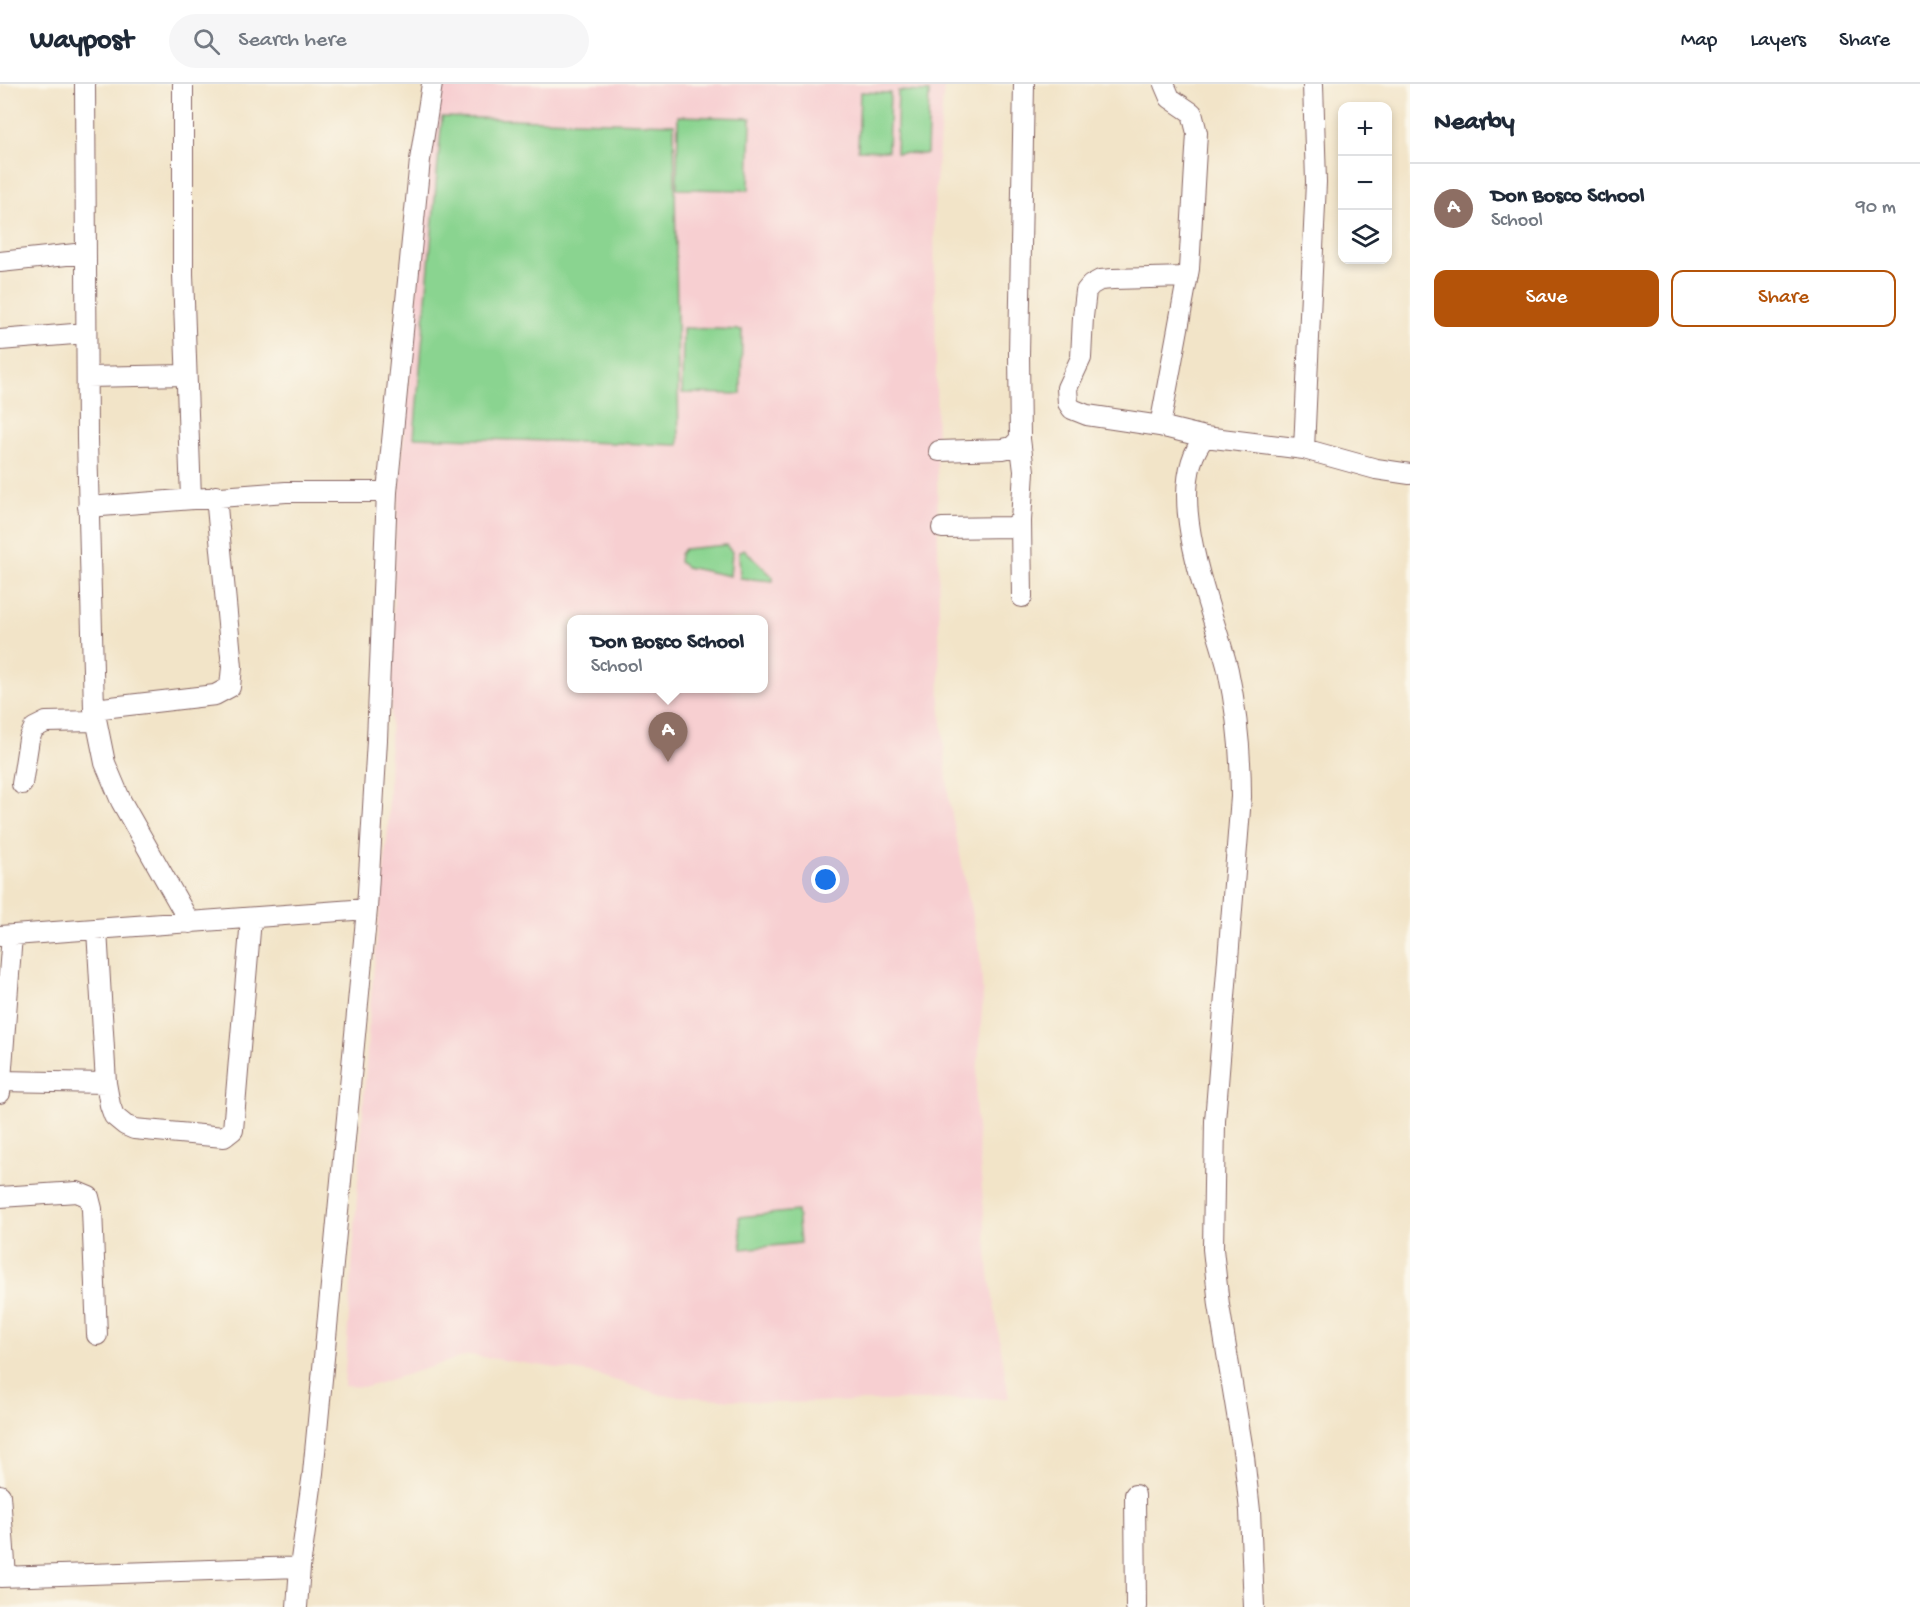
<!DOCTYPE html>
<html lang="en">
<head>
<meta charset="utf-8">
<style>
  :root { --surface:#fff; --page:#f6f6f7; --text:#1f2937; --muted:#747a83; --line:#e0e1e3; --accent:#b45309 }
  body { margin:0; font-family:"Gochi Hand",sans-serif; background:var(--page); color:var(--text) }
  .controls { position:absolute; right:18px; top:18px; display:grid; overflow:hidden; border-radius:12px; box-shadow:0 3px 9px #0003 }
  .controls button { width:54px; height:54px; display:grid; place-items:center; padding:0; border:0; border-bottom:2px solid var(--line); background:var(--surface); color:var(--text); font:30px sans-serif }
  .you { position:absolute; left:826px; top:796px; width:21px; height:21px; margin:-15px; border:4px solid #fff; border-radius:50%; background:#1a73e8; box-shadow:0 0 0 9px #1a73e833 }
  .badge { display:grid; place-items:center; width:39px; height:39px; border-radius:50%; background:var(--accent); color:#fff; font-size:20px; font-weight:700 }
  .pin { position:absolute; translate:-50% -50px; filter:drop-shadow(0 2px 3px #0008) }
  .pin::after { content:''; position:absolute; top:32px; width:21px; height:18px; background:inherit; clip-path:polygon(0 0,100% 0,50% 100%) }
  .popup { position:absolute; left:567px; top:531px; width:201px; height:78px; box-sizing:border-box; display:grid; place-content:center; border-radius:12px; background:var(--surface); filter:drop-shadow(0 2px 4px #0005); font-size:20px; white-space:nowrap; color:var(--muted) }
  .popup b { font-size:22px; color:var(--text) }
  .popup::after { content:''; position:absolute; left:50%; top:100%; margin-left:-12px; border:12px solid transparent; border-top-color:var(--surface) }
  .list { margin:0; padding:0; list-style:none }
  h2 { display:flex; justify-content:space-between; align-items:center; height:78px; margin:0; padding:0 24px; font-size:26px }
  h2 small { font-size:20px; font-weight:400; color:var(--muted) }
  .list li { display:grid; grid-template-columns:39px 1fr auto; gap:18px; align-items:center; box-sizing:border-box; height:90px; padding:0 24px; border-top:2px solid var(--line) }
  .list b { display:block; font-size:22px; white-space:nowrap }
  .list p { margin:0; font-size:20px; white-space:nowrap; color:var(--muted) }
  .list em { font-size:20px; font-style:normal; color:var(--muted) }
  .actions { display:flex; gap:12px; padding:18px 24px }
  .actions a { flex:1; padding:14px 0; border:2px solid var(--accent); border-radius:12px; text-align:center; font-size:21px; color:var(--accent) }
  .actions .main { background:var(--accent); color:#fff }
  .icon { flex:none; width:33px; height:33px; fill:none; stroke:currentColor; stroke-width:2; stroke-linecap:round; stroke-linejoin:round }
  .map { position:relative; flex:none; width:1410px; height:1523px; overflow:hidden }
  header { display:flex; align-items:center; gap:36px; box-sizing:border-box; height:84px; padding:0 30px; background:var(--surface); border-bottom:2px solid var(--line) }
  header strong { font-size:28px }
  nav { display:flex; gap:33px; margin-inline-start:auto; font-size:21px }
  .search { width:420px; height:54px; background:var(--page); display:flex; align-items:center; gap:15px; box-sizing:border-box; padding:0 21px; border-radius:33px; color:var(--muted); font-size:22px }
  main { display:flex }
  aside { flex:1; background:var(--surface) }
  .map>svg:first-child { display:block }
</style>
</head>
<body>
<header>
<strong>Waypost</strong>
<div class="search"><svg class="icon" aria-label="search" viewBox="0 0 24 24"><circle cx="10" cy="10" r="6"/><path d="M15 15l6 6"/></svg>Search here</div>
<nav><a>Map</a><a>Layers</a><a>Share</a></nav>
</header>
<main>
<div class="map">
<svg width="1410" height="1523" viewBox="0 0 1410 1523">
  <rect width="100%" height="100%" fill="#fbf7ec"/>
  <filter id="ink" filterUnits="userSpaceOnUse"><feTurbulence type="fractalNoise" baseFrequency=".0167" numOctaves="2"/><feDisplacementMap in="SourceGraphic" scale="12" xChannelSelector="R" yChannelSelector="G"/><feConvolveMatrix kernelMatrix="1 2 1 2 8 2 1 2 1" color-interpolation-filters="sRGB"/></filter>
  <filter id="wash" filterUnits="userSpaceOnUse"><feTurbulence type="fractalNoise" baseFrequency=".008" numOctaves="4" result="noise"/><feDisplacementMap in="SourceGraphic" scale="24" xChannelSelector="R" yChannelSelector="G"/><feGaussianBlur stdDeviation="1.35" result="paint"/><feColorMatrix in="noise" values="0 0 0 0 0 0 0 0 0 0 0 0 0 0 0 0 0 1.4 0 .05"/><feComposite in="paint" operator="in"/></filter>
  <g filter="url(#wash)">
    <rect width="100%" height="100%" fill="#f2e4c8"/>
    <path fill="#f7cfd1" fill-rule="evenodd" d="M 440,0 L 944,0 L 934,125 L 940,617 L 949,716 L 980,870 L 983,914 L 975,1018 L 989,1189 L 1009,1314 L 780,1319 L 662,1311 L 591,1289 L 469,1271 L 367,1303 L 344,1302 L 370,923 L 388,743 L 395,450 L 427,92 ZM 572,536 L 764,536 L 764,604 L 572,604 Z"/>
    <path fill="#8ad490" stroke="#6a7a5e" stroke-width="1.5" d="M 898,7 L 929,8 L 927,70 L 896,69 Z
      M 860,8 L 890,9 L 888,67 L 858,66 Z
      M 678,32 L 751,34 L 749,106 L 677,105 Z
      M 442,33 L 674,40 L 679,361 L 414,353 Z
      M 683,244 L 742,246 L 741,310 L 682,309 Z
      M 726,461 L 732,468 L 730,492 L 686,483 L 679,478 L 680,470 L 684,465 Z
      M 744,465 L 773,493 L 773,497 L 740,494 L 739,468 Z
      M 797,1127 L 800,1159 L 742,1165 L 739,1133 Z"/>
  </g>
  <g filter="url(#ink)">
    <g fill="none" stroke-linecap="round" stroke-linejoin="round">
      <defs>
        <path id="minor" d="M 85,0 L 87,356 L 94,625 L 105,679 L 121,717 L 190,839
          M 183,0 L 183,190 L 191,414
          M 0,178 L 85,169
          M 1187,193 L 1113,195 L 1100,196 L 1091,201 L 1086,207 L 1083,233 L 1081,274 L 1067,304 L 1068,319 L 1072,325 L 1087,331 L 1160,342 L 1205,353 L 1304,365 L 1376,385 L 1410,390
          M 0,256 L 86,249
          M 87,293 L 186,291
          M 1160,342 L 1189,185 L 1197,49 L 1192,29 L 1170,14 L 1164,0
          M 1205,353 C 1159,406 1214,527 1228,586 C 1237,628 1241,669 1241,713 L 1215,1037 L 1213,1165 L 1219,1221 L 1244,1373 L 1250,1427 L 1254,1523
          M 1304,365 L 1316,98 L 1313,0
          M 939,367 L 1003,365 L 1012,363 L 1020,355 L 1019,270 L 1024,0
          M 88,423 L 286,408 L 387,408
          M 1021,437 L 1022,513
          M 942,444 L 1012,443 L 1021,437 L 1024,387 L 1020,355
          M 94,625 L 215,611 L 230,603 L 232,583 L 216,412
          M 22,700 L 29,655 L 34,644 L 46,638 L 96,637
          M 97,846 L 106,999 L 110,1021 L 114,1032 L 125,1041 L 134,1045 L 224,1053 L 233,1046 L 251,835
          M 0,852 L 367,825
          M 1,997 L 106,999
          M 0,1009 L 12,851
          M 0,1113 L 77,1108 L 89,1113 L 92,1125 L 97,1251
          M 0,1411 L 6,1492
          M 1135,1411 L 1136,1523
          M 0,1493 L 300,1483
          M 297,1523 L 300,1483 L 313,1389 L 367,825 L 377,656 L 387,408 L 420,76 L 432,0"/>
      </defs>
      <use href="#minor" stroke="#856462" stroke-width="22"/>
      <use href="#minor" stroke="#fff" stroke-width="20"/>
    </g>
  </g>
</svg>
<div class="controls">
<button>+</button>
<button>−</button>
<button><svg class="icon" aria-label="layers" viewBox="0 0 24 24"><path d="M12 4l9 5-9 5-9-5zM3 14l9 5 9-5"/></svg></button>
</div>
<div class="you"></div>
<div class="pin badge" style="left:668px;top:678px;background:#8d6e63">A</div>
<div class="popup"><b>Don Bosco School</b>School</div>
</div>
<aside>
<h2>Nearby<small></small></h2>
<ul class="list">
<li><span class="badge" style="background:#8d6e63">A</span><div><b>Don Bosco School</b><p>School</p></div><em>90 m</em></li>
</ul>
<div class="actions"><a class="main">Save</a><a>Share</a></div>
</aside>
</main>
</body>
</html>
